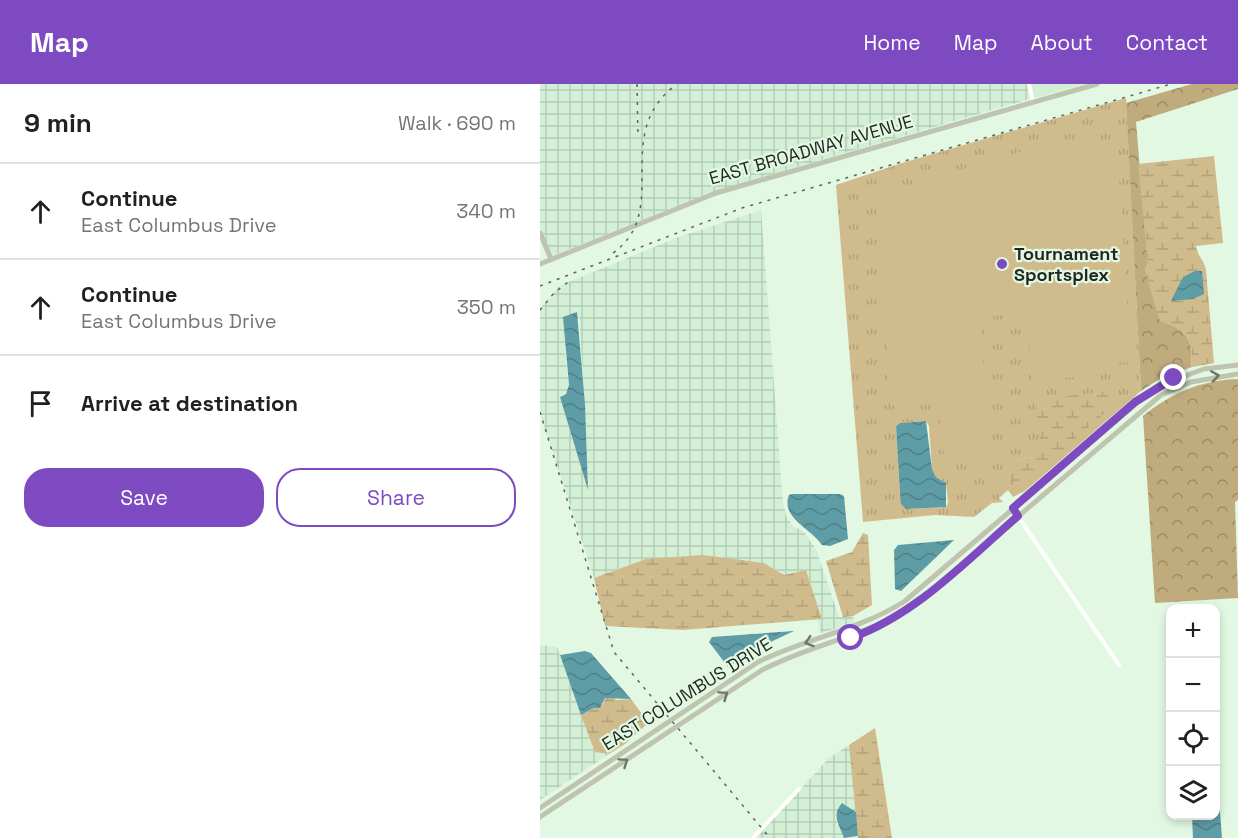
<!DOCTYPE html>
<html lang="en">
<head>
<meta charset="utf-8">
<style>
  :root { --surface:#fff; --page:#f6f6f6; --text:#202124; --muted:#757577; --line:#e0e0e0; --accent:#7d4ac1 }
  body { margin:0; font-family:"Space Grotesk",sans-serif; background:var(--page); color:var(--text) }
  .controls { position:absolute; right:18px; bottom:18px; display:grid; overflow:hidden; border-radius:12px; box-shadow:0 3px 9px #0003 }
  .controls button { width:54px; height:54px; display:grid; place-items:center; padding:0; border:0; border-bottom:2px solid var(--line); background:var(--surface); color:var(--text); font:30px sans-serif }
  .stop { position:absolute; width:18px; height:18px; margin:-14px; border:4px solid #7d4ac1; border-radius:50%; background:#fff }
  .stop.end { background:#7d4ac1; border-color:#fff; box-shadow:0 2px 6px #0008 }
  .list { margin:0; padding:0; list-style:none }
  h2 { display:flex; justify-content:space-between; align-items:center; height:78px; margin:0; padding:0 24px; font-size:26px }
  h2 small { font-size:20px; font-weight:400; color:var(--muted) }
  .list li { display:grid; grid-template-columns:39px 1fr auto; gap:18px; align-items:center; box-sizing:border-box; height:96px; padding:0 24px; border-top:2px solid var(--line) }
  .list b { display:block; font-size:22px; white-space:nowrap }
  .list p { margin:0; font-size:20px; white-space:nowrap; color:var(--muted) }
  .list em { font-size:20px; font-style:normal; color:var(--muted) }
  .actions { display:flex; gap:12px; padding:18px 24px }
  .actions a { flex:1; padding:14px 0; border:2px solid var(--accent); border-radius:24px; text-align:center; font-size:21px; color:var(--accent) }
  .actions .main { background:var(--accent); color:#fff }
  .icon { flex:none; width:33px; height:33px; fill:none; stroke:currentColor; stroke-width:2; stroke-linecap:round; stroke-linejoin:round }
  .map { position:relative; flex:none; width:698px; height:754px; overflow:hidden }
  header { display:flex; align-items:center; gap:36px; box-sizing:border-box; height:84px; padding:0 30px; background:var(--accent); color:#fff }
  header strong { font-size:28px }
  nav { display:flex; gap:33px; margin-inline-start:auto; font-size:21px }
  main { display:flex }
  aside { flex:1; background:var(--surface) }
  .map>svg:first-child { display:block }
</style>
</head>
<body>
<header>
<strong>Map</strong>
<nav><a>Home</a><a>Map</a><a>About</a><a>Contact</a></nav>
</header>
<main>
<aside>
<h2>9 min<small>Walk · 690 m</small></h2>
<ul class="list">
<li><svg class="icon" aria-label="ahead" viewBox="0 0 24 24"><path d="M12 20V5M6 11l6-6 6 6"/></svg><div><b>Continue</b><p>East Columbus Drive</p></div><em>340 m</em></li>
<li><svg class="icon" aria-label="ahead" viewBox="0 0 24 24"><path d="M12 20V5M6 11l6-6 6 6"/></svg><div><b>Continue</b><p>East Columbus Drive</p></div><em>350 m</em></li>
<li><svg class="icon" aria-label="arrive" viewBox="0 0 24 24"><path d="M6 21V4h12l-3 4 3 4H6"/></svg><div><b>Arrive at destination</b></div></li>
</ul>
<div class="actions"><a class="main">Save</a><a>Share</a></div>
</aside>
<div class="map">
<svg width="698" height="754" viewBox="0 0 698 754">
  <defs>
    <pattern id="industrial-grid" width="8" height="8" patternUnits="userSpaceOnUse" patternTransform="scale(1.5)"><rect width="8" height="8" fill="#d3efd5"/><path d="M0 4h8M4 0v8" fill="none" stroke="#b5cdb7"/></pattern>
    <pattern id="grass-tufts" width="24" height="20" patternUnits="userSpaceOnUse" patternTransform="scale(1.5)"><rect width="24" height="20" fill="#d0bb8d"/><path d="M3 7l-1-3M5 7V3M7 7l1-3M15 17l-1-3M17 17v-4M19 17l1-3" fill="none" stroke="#b2a179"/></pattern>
    <pattern id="forest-crowns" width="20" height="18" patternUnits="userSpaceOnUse" patternTransform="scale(1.5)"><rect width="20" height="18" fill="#c0ab7d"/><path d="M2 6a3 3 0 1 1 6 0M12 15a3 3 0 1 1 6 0" fill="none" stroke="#9b8b66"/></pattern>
    <pattern id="wetland-marsh" width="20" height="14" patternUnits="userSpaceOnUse" patternTransform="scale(1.5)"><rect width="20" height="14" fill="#d0bb8d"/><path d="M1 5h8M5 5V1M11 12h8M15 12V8" fill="none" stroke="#b2a179"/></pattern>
    <pattern id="water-waves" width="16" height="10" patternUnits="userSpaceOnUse" patternTransform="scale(1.5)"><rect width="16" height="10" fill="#5f9da6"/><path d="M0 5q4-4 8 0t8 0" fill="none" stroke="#4e8087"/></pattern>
  </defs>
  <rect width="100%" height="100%" fill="#e2f8e3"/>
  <path fill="#d3efd5" d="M 491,0 L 546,0 L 494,14 Z"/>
  <path fill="url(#industrial-grid)" fill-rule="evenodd" d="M 0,0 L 487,0 L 490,15 L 175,107 L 12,172 L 0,144 Z
    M 221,126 L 243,420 L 247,434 L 253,442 L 263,447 L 276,465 L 299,533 L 313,532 L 314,539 L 281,549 L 277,535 L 282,534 L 266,486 L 244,491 L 224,479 L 106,475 L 54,494 L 0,329 L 0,225 L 19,202 L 136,154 ZM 39,232 L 45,320 L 48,405 L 20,313 L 29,305 L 25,266 Z
    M 0,561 L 17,563 L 55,668 L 69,670 L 0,716 Z
    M 309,661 L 316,728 L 303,719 L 295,733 L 304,754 L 216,754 L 289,674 Z"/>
  <path fill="url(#grass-tufts)" fill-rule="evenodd" d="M 586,14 L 601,307 L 485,407 L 473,413 L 468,406 L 459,414 L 463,418 L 452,419 L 434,433 L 395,431 L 323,438 L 296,101 L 362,79 ZM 497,322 L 573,322 L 477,403 L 478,376 L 494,373 L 501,360 ZM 386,337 L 389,342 L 392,385 L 396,393 L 406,399 L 408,419 L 406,423 L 366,425 L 360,410 L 356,342 L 360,339 Z"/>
  <path fill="url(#forest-crowns)" d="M 652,0 L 698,0 L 698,5 L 596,38 L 608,180 L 605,185 L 620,236 C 636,244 646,244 651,263 C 653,269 650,276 652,283 L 621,294 L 601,307 L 586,19 Z
    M 698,295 L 698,416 L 695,418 L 698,514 L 615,519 L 603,332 C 631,309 662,296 698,295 Z"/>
  <path fill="url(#wetland-marsh)" d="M 674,72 L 683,159 L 656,162 C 658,173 664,176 666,186 L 674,279 L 652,283 C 650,276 653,269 651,263 C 646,244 636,244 620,237 L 605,185 L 608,180 L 598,80 Z
    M 563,308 L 574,313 L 573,322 L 488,396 L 477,404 L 475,402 L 466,385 L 469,378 L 493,373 C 509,352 490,333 500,315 Z
    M 323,449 L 328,451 L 332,521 L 313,532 L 303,533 L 286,477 L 312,468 Z
    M 163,471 L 224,479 L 244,491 L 266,486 L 282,535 L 143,546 L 65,542 L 54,494 L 106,475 Z
    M 73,612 L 76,616 L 91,615 L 105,634 L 106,641 L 85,660 L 69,670 L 55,668 L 41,631 L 63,620 L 65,614 Z
    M 335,644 L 352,754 L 318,754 L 309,661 Z"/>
  <path fill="#d0bb8d" d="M 512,58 L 515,65 L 577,60 L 591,278 L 539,281 L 539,293 L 492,296 L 487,230 L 440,233 L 451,376 L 450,378 L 405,381 L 398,320 L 351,322 L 335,106 L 375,100 L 388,93 L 420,86 Z"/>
  <path fill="url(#water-waves)" d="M 655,187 L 662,187 L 664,210 L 653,215 L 631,217 L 643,193 Z
    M 37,228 L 45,320 L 48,406 L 20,313 L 26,310 L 29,301 L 23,233 Z
    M 386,337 L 392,385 L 396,393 L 406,399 L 406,423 L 366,425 L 361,420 L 360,410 L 356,342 L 360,339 Z
    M 252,410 L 300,410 L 304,412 L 308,455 L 290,462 L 282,461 C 272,445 240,434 249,411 Z
    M 414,456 L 361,507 L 355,505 L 354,466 L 358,461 Z
    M 254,547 L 222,562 L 188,583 L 169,558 L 172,553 Z
    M 45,567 L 51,569 L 91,615 L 65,614 L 60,624 L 54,624 L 41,631 L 20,571 Z
    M 676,705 L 679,713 L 682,754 L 653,754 L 652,732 L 676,732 Z
    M 302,719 L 316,728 L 318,752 L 304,754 C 299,740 291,732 302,719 Z"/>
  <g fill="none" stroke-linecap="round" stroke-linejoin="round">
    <path stroke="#fff" stroke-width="4" d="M 489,0 L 493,17
      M 473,425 L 579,581
      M 213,754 L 259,705"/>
    <path stroke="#bec4ae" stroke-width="5" d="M 0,149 L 11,175
      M 0,180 L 176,109 L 557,0
      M 0,724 L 218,578 C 266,554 320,546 365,517 L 617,302 L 664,285 L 698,281
      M 0,733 L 222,586 C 270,561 321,553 368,526 L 621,311 L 651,298 L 698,290"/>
    <path stroke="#5a665b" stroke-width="1.5" stroke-dasharray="3 6" stroke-linecap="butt" d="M 97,0 L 98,54
      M 73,169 C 133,126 69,50 137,0
      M 0,202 L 202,124 L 631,0
      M 0,226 L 14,209 L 32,195
      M 0,328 L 74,568 L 230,754"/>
  </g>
  <defs><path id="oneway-chevron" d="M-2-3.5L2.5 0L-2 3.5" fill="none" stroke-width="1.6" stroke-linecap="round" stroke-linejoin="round" transform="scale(1.5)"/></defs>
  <g stroke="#6e7667">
    <use href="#oneway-chevron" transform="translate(675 292) rotate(-9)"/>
    <use href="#oneway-chevron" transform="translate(269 558) rotate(162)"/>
    <use href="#oneway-chevron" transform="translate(184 611) rotate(-34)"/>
    <use href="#oneway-chevron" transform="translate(84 678) rotate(-34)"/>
  </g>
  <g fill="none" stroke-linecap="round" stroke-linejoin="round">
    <path stroke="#7d4ac1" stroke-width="8" d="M 311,554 C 377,530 426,477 478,432 L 473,424 L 595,318 L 634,294"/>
  </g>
  <circle fill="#7d4ac1" stroke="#e2f8e3" stroke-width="2" cx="462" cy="180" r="6"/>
  <g text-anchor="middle" stroke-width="4.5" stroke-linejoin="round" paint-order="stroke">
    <g font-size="18" fill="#1f2720" stroke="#e2f8e3">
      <text transform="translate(271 66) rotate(-16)" y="6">EAST BROADWAY AVENUE</text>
      <text transform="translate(147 610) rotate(-32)" y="6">EAST COLUMBUS DRIVE</text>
    </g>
    <g font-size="18" font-weight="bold" fill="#1f2720" stroke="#e2f8e3" text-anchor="start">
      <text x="474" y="176">Tournament<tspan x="474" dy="21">Sportsplex</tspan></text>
    </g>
  </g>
</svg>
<div class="controls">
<button>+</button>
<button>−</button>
<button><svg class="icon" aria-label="locate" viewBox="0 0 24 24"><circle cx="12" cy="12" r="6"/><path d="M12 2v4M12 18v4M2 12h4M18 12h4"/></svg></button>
<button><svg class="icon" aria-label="layers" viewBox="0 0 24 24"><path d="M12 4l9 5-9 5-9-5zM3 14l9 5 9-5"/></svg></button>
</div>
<div class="stop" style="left:311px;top:554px"></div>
<div class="stop end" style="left:634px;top:294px"></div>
</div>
</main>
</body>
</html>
